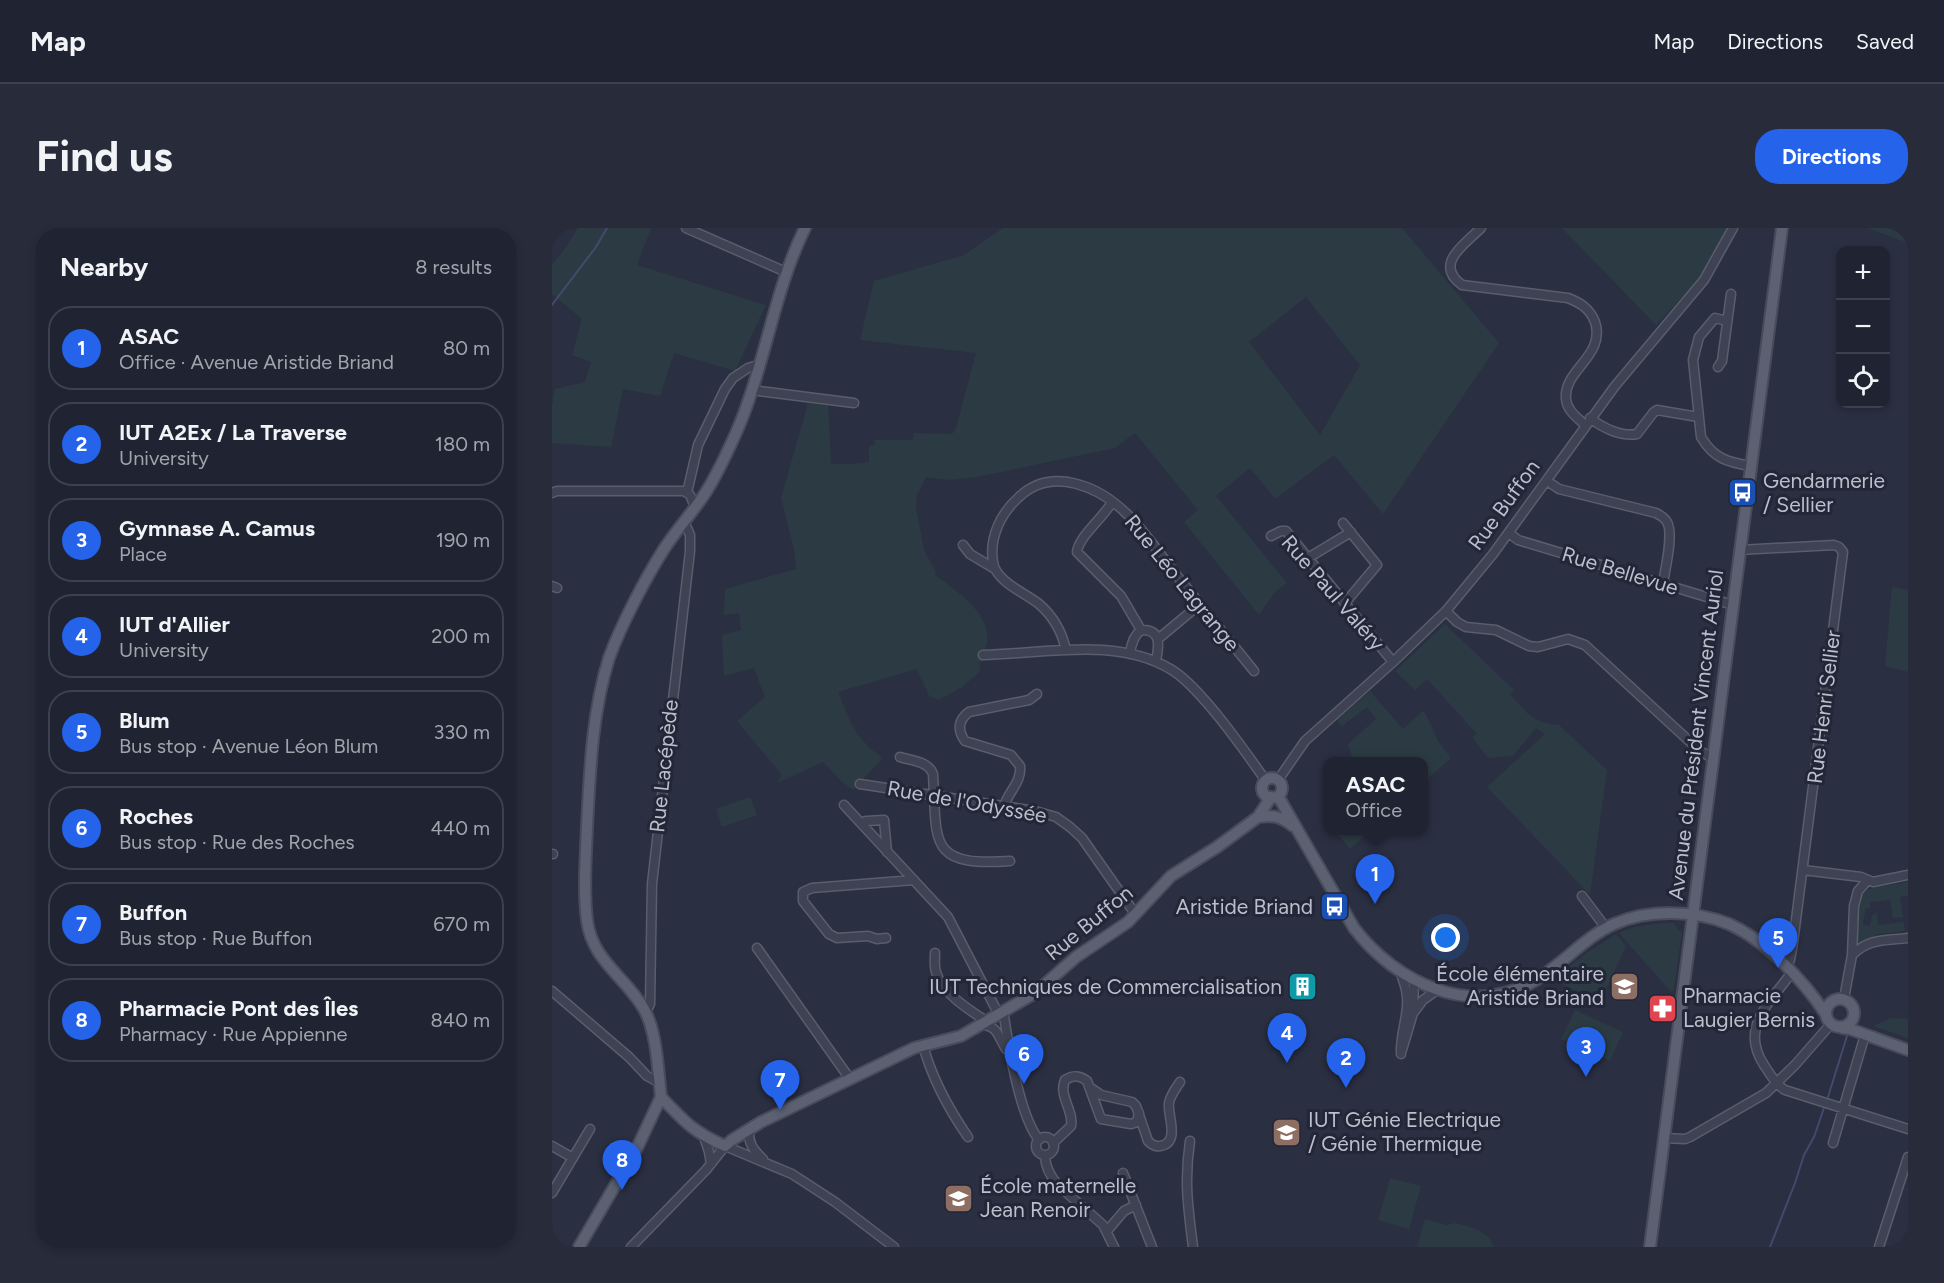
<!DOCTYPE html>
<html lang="en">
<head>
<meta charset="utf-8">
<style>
  :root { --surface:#202332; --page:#282b3a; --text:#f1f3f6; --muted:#a2a4ac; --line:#3d404d; --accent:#2563eb }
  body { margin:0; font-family:Figtree,sans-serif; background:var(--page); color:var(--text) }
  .controls { position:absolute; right:18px; top:18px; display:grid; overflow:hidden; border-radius:12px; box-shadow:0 3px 9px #0003 }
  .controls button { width:54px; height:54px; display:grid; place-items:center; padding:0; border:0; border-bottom:2px solid var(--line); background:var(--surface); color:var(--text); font:30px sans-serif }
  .you { position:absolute; left:894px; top:710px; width:21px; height:21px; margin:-15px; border:4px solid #fff; border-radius:50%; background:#1a73e8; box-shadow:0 0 0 9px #1a73e833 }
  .badge { display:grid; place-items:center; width:39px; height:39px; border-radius:50%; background:var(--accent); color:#fff; font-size:20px; font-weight:700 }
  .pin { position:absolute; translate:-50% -50px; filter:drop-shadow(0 2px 3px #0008) }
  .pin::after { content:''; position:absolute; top:32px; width:21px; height:18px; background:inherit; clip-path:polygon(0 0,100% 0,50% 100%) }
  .popup { position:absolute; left:771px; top:529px; width:105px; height:78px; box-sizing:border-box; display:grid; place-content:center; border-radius:12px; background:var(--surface); filter:drop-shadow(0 2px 4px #0005); font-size:20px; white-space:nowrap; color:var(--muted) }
  .popup b { font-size:22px; color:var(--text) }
  .popup::after { content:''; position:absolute; left:50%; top:100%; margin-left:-12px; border:12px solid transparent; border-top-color:var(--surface) }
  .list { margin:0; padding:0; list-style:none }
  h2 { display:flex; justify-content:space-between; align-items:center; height:78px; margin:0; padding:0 24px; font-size:26px }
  h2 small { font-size:20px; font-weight:400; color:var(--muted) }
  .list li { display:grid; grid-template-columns:39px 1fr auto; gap:18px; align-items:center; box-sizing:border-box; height:84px; margin:0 12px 12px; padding:0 12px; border:2px solid var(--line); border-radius:24px }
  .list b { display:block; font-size:22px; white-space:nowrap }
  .list p { margin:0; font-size:20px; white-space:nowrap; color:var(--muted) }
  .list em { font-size:20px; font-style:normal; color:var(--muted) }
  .icon { flex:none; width:33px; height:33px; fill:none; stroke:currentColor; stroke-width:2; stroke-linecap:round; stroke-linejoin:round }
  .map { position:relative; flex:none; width:1356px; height:1019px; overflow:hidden; border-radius:24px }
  header { display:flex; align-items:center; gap:36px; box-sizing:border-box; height:84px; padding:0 30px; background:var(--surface); border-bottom:2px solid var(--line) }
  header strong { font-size:28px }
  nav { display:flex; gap:33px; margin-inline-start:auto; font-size:21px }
  .intro { display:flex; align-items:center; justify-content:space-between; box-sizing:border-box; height:144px; padding:0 36px }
  h1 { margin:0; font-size:42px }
  .button { padding:15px 27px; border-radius:24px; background:var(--accent); color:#fff; font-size:21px; font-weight:700 }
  main { display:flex; gap:36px; padding:0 36px }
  aside { flex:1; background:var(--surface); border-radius:24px; box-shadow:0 3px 9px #0003 }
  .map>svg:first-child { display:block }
</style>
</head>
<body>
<header>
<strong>Map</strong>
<nav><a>Map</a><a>Directions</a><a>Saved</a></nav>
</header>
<div class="intro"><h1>Find us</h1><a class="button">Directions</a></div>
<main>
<aside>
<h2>Nearby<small>8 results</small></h2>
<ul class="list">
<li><span class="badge">1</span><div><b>ASAC</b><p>Office · Avenue Aristide Briand</p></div><em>80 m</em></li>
<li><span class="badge">2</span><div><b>IUT A2Ex / La Traverse</b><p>University</p></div><em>180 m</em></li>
<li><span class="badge">3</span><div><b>Gymnase A. Camus</b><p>Place</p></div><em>190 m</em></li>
<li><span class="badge">4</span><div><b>IUT d'Allier</b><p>University</p></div><em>200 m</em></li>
<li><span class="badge">5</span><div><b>Blum</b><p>Bus stop · Avenue Léon Blum</p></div><em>330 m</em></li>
<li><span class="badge">6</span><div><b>Roches</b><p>Bus stop · Rue des Roches</p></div><em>440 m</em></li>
<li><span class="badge">7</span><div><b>Buffon</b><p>Bus stop · Rue Buffon</p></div><em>670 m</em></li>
<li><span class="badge">8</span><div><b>Pharmacie Pont des Îles</b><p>Pharmacy · Rue Appienne</p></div><em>840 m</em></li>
</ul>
</aside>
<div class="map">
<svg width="1356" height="1019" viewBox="0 0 1356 1019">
  <rect width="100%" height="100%" fill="#2a2f42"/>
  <path fill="#2c3b43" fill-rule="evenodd" d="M 26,0 L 99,0 L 85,37 L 214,77 L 183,143 L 122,125 L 108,168 L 71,161 L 59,219 L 0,215 L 0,179 L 3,161 L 33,154 L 39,134 L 20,127 L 30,91 L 0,66 L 0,36 L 10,25 Z
    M 451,0 L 850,0 L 947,115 L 831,286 L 782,227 L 723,271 L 698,240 L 664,268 L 735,355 L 722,365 L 707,387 L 632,294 L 646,282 L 583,205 L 563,220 L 425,249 L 397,252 L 374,249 L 365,267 L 364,280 L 372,322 L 384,344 L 383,347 C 404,363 439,384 435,415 C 434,421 431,427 431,434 L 427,434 L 428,444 L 410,459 L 387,472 L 377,468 L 365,441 L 286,464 C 299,495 302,510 331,530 L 301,562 L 288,552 L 271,534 L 225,555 L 230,547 L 185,493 L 213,469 L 202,440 L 172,448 L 170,407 L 189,402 L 187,385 L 172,387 L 173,361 L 244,341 L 242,321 L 229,270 L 256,175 L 276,177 L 279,236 L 300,236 L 317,234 L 317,218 L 322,218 L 323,212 L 360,212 L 362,205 L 400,206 L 404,200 L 424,125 L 308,112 L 322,53 L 412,27 ZM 754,69 L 808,137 L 768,207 L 697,114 Z
    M 1010,0 L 1175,0 L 1147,51 L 1104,97 Z
    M 1316,0 L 1356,0 L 1356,15 Z
    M 1340,359 L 1356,362 L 1356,444 L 1333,438 Z
    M 893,396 L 962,462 L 958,466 C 974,484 981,496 1007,497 L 1055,542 L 1038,667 L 935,559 L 993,506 L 984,500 L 961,528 L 936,530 L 920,509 L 925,506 L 875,451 L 863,462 L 843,443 Z
    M 818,463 L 851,501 L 871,483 L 874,486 L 886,513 L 899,530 L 871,555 L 871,534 L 799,533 L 801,532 L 796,516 L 824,491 L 815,479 L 790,498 L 785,492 Z
    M 198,569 L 205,587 L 170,599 L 164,581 Z
    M 783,603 L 818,603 L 798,621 Z
    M 1356,654 L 1356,668 L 1348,669 L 1351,689 L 1341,690 L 1338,672 L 1318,674 L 1318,681 L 1314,680 L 1311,696 L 1317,698 L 1321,686 L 1325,685 L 1326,697 L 1352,694 L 1353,703 L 1325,706 L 1303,719 L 1310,667 L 1316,661 Z
    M 1110,695 L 1122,695 L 1127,703 L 1130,703 L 1122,762 L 1119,764 L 1067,705 L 1082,699 Z
    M 1064,706 L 1074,718 L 1048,775 L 1008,755 L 1008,746 L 1033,726 Z
    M 1023,782 L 1071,804 L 1058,833 L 1009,811 Z
    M 1339,790 L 1356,791 L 1356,810 L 1321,798 Z
    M 838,950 L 869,958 L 857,1001 L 826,992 Z
    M 873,991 L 894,997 L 903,995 L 925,1001 L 936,1009 L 942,1019 L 865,1019 Z"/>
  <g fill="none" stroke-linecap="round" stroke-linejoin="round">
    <path stroke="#434a6b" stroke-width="2" d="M 0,77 L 44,19 L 55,0
      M 1276,869 L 1295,808
      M 1218,1019 L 1243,955 L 1252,927 L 1262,909 L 1272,880"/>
    <defs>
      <path id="minor" d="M 134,0 L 234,44
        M 929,0 C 913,16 881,36 910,57 L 1016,70 C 1029,75 1038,81 1043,94 C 1054,128 1011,142 1014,171 C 1015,183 1026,190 1033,197
        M 1175,93 L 1163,90 L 1147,109 L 1141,132 L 1149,209 C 1162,231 1176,234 1198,238
        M 1166,139 L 1170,133 L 1179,66
        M 199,162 L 302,175
        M 1038,190 C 1051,200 1069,209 1085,206 L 1101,185 L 1105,182 L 1146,189
        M 995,253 L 1007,261 L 1104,285 C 1108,287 1112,289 1115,294 C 1122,306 1113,341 1111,356
        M 0,265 L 5,263 L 132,263 L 138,267 L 143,279
        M 135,265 L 146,217 L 173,161 L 181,150 L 196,140 L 206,137
        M 560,274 C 552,289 527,308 525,324 L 569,368 L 589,402 C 610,401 607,418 604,433
        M 791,295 L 825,337 L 793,375
        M 957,305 L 966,312 L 1181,377
        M 719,308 L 729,303 L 734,303 L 841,434
        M 411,317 L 418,326 L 443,341
        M 1187,322 L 1282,317 L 1287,319 L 1291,324 L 1241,715 L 1238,732 L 1233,738
        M 756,330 L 799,304
        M 0,358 L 5,360
        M 894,383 L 905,394 L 914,399 L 944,402 L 977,418 L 986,419 L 1016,411 L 1033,417 L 1148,523 L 1160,530
        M 606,411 L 648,376
        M 514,422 C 510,404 501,388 487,376 C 472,364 444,354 441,334 C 437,309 449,285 467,269 C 500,238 547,258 576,287 C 596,307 612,332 630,354 C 654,384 678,413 702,443
        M 578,426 C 579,417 581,408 589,402
        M 431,427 C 492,426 565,408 620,442 C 649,460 693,523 714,553
        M 348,529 C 360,533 376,533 381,546 C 385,614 375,639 458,633
        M 726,552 L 753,513 L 841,434 L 894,383 L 941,326 L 1063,158 L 1152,52 L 1181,0
        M 308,556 L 483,583 L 504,589 L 518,599 L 530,610 L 584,687
        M 292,577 L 396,689 L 446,785
        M 452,578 C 456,564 470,554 468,538 L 459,527 L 413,513 C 405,502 406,492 417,484 L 477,472 L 485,466
        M 310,596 L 314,593 L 332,592 L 335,624
        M 0,626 L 1,626
        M 1251,642 L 1309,649 L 1321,654 L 1356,647
        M 1030,668 L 1054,700
        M 334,710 L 325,711 L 316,708 L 285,710 L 277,706 L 251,673 L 251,664 L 260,660 L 362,652
        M 205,720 L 298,851
        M 383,725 C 383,730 382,738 384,744 C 390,765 416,781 434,793
        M 1300,727 C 1318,710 1332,713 1356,710
        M 1240,744 C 1218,775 1187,799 1212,837 C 1218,846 1224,857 1233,862 L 1356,901
        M 849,746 C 853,757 856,766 855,778 C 854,795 848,809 849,826
        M 0,763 L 77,829 L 95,848 L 108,855
        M 1292,771 L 1300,727 L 1302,678 L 1306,663 L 1315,653
        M 451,782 C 456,815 467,887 487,912
        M 94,784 L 98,776 L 100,656 L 138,323 L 138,307 L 132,293
        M 862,784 L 871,772 L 885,762
        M 429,796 C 447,799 445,807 454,821
        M 371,817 C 380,851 396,880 416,909
        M 850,822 L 861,785 L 862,752
        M 539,860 L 549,867 L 580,874 L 584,878 L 596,913 C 599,916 603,919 608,918 C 629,915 615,887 617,875 C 618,868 624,860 628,854
        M 197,901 C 196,915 201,922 211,931
        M 152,909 L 157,924 L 159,936
        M484 918a9 9 0 1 1 18 0a9 9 0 1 1-18 0Z
        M 1112,910 L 1133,911 L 1138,909 L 1214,865 L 1243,837 L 1278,797
        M 638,913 C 632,953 636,979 641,1019
        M 501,915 L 519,898 C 522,882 506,868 513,852 C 521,847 527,847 535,853 L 549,891 L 579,896 L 585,894 L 587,885
        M 1281,915 L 1313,807
        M 0,918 L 21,930
        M 493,927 C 493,939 498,948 506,957 L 551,997 L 562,1019
        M 571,945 L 600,1019
        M 0,965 L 38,901
        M 555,1003 L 572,983 L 584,977
        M 79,1019 L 154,942 L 173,918 L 240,946 L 283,974 L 342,1019
        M 1327,1019 L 1356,929"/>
      <path id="major" d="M710 560a10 10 0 1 1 20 0a10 10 0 1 1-20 0Z
        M 726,568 L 802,700 C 844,755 919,791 984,752 C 1012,735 1033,709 1062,696 C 1097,681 1142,682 1177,696 C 1213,712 1252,753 1273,785
        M 706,589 C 721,587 728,588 741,598
        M1274 785a14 14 0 1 1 28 0a14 14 0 1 1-28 0Z
        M 1290,800 L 1298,801 L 1356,822
        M 109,869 C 106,843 105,804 92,781 C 73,748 40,733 35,692 C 31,662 34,629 35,598 C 38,541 40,485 57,430 C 69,397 93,351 112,321 C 125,301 141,284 154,264 C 166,245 175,225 184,205 C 213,139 221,65 253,0
        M 109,869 C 133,894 141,904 173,918 L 180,912 L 209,894 L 362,820 L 409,808 L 483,765 L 524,729 L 576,694 L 619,648 L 665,619 L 706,589 L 719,569
        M 27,1019 L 85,920 L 109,869
        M 1098,1019 L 1230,0"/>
    </defs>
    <use href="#minor" stroke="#595d6c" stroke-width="11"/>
    <use href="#major" stroke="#484b5b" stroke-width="14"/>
    <use href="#minor" stroke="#3e4252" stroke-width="8"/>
    <use href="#major" stroke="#5c6172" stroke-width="10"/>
  </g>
  <defs>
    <symbol id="bus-square" viewBox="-11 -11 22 22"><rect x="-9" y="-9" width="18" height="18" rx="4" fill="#1a4fb4" stroke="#232637"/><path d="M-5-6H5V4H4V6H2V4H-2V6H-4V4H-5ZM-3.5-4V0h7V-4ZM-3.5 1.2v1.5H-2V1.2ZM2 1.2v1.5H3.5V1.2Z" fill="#fff"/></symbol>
    <symbol id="school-square" viewBox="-11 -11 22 22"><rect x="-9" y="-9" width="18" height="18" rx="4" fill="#8d6e63" stroke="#232637"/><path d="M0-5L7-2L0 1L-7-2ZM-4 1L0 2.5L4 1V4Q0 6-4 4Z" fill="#fff"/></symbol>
    <symbol id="building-square" viewBox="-11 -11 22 22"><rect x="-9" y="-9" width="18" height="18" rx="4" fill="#0f9aa8" stroke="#232637"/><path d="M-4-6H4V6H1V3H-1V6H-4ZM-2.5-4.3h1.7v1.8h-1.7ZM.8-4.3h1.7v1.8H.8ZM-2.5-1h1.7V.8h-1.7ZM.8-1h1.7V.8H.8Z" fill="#fff"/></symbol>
    <symbol id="pharmacy-square" viewBox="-11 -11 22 22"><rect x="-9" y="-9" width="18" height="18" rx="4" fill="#e0444e" stroke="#232637"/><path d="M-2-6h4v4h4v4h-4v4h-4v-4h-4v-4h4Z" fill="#fff"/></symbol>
    <symbol id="university-square" viewBox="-11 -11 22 22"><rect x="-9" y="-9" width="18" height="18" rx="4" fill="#8d6e63" stroke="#232637"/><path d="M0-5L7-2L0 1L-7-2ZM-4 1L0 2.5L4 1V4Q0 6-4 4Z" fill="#fff"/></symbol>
  </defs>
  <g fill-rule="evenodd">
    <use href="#bus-square" x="1174" y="248" width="33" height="33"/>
    <use href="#bus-square" x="766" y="662" width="33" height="33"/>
    <use href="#school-square" x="1056" y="742" width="33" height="33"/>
    <use href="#building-square" x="734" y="742" width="33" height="33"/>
    <use href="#pharmacy-square" x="1094" y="764" width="33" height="33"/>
    <use href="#university-square" x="718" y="888" width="33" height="33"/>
    <use href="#school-square" x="390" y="954" width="33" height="33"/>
  </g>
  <g text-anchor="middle" stroke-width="6" stroke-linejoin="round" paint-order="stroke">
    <g font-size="21" fill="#bbbecc" stroke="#232637" text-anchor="start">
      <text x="1211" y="260">Gendarmerie<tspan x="1211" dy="24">/ Sellier</tspan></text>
      <text x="761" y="686" text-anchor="end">Aristide Briand</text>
      <text x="1052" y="753" text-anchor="end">École élémentaire<tspan x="1052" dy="24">Aristide Briand</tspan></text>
      <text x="730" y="766" text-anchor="end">IUT Techniques de Commercialisation</text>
      <text x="1131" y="775">Pharmacie<tspan x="1131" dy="24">Laugier Bernis</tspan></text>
      <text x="756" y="899">IUT Génie Electrique<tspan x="756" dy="24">/ Génie Thermique</tspan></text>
      <text x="428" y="965">École maternelle<tspan x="428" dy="24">Jean Renoir</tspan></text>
    </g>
    <g font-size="21" fill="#bbbecc" stroke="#232637">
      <text transform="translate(952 277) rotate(-54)" y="7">Rue Buffon</text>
      <text transform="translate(1068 343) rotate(17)" y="7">Rue Bellevue</text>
      <text transform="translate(630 355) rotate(51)" y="7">Rue Léo Lagrange</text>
      <text transform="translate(781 365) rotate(49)" y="7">Rue Paul Valéry</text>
      <text transform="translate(1272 479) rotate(-83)" y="7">Rue Henri Sellier</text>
      <text transform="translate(1144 507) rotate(-83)" y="7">Avenue du Président Vincent Auriol</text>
      <text transform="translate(112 538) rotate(-84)" y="7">Rue Lacépède</text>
      <text transform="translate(415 574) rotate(10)" y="7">Rue de l'Odyssée</text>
      <text transform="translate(537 695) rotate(-39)" y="7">Rue Buffon</text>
    </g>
  </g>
</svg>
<div class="controls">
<button>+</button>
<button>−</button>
<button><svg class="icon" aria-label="locate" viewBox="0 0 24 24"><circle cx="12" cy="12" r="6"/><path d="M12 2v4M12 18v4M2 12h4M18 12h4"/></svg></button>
</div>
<div class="you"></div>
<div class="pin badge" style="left:823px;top:676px">1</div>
<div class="popup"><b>ASAC</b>Office</div>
<div class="pin badge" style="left:794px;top:860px">2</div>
<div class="pin badge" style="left:1034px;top:849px">3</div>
<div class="pin badge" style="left:735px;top:835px">4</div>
<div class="pin badge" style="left:1226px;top:740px">5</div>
<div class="pin badge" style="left:472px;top:856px">6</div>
<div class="pin badge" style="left:228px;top:882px">7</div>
<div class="pin badge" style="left:70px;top:962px">8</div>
</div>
</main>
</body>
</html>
